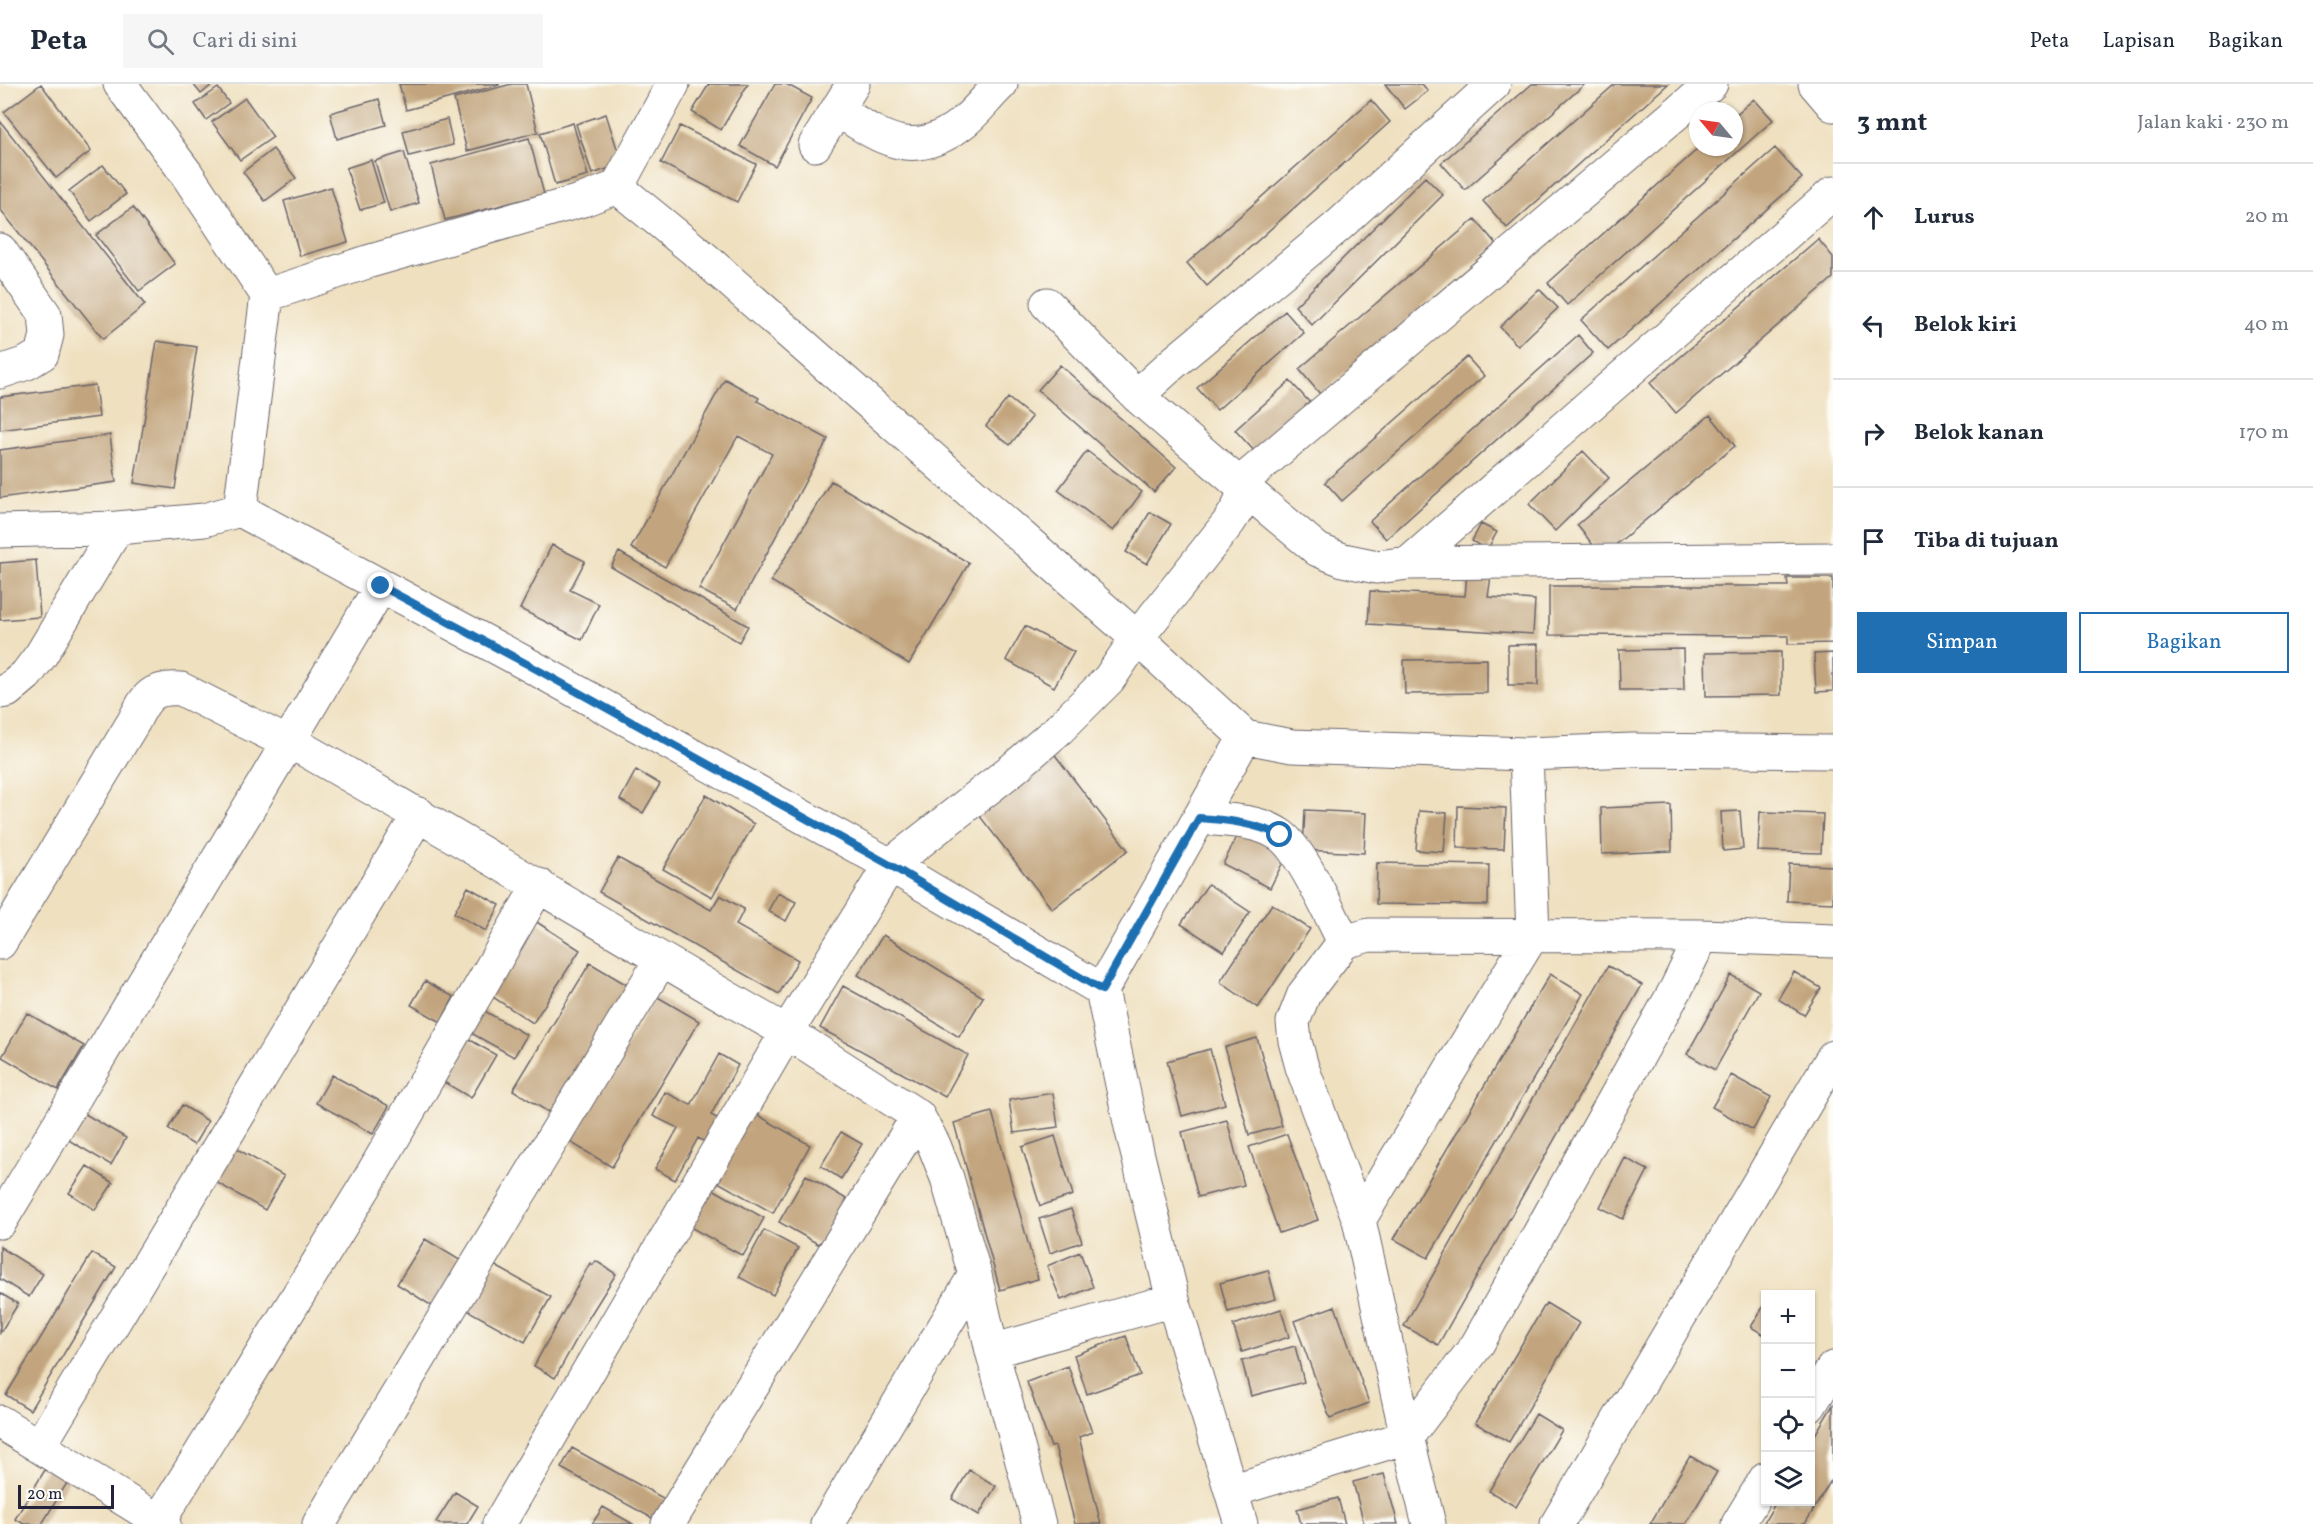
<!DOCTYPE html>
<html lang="id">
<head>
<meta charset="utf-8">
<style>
  :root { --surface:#fff; --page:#f6f6f7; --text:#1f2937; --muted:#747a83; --line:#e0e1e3; --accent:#1f6fb2 }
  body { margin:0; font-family:Vollkorn,serif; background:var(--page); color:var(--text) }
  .controls { position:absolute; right:18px; bottom:18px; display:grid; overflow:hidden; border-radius:0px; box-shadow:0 2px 4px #0004 }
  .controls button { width:54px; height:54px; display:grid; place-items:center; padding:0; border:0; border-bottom:2px solid var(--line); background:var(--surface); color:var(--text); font:30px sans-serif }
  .compass { position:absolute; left:1689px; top:18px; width:54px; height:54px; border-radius:50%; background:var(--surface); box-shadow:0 2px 4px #0004; rotate:299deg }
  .scale { position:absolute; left:18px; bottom:15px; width:96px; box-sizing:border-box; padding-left:6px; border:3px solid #22223b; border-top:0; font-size:16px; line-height:21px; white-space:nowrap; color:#22223b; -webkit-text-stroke:4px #fdfcf7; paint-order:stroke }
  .stop { position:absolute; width:18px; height:18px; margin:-14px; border:4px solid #1f6fb2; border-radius:50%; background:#fff }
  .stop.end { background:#1f6fb2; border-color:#fff; box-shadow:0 2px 6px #0008 }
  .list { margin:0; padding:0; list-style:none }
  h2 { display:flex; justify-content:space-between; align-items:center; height:78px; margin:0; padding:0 24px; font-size:26px }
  h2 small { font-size:20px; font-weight:400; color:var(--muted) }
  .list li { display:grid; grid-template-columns:39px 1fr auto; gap:18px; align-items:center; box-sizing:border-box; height:108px; padding:0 24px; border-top:2px solid var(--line) }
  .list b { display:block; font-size:22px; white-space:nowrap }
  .list em { font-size:20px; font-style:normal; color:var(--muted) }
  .actions { display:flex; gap:12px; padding:18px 24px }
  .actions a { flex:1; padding:14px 0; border:2px solid var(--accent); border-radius:0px; text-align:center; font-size:21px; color:var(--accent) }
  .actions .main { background:var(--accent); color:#fff }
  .icon { flex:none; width:33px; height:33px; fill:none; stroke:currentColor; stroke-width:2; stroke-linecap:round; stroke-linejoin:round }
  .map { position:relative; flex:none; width:1833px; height:1440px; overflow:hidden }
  header { display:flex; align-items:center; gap:36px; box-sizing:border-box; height:84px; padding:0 30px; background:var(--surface); border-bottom:2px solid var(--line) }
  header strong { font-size:28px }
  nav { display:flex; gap:33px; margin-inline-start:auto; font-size:21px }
  .search { width:420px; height:54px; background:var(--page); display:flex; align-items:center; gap:15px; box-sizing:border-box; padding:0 21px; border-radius:0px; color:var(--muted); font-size:22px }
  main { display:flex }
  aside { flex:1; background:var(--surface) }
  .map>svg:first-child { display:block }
</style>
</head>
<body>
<header>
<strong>Peta</strong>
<div class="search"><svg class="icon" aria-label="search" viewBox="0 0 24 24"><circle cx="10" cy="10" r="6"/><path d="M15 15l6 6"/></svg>Cari di sini</div>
<nav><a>Peta</a><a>Lapisan</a><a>Bagikan</a></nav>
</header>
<main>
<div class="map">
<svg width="1833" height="1440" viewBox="0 0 1833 1440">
  <rect width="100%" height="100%" fill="#fdfcf7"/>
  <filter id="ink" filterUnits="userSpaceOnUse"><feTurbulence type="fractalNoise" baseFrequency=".0167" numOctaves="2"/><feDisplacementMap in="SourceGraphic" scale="12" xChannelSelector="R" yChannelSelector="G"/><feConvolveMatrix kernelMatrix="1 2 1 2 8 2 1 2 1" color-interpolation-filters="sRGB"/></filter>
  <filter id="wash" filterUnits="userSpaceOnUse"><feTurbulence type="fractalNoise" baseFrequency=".008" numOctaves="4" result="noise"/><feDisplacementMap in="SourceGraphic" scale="24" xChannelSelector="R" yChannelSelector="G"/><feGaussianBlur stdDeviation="1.35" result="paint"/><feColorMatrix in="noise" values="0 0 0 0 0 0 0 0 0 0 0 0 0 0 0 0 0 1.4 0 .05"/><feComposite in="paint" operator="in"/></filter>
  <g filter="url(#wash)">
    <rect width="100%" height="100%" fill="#efe0c0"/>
    <g id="blocks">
      <path fill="#c2a57e" d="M 41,0 L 91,67 L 56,94 L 4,28 Z
        M 193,0 L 213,0 L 201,10 Z
        M 399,0 L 499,0 L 499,1 L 406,26 Z
        M 512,0 L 526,0 L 538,48 L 467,67 L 454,15 Z
        M 709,0 L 748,0 L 721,46 L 692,28 Z
        M 775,0 L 786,0 L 812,14 L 775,82 L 740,62 Z
        M 1385,0 L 1422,0 L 1428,7 L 1405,25 Z
        M 1532,0 L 1585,0 L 1465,106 L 1441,79 Z
        M 1615,0 L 1668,0 L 1507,144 L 1483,117 Z
        M 218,4 L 229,19 L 206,36 L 195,20 Z
        M 245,14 L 273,53 L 240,76 L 212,38 Z
        M 379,15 L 386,41 L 337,55 L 330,29 Z
        M 1754,15 L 1773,36 L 1567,221 L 1548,199 L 1700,63 L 1734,63 L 1734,32 Z
        M 1371,16 L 1390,38 L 1207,202 L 1187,179 Z
        M 606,30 L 622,80 L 592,90 L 576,40 Z
        M 447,35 L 453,61 L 409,72 L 403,47 Z
        M 0,37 L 145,221 L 103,255 L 0,125 Z
        M 573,39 L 588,92 L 555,101 L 540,49 Z
        M 680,42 L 756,80 L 737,118 L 661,79 Z
        M 529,54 L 544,110 L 445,136 L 431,81 Z
        M 1775,64 L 1802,94 L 1608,266 L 1581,236 Z
        M 273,65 L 296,94 L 265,117 L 243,88 Z
        M 404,68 L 419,119 L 390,128 L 375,77 Z
        M 371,76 L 384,119 L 360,126 L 346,84 Z
        M 103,81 L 126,110 L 91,137 L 69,107 Z
        M 1425,93 L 1443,111 L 1312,241 L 1295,222 Z
        M 331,103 L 348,158 L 300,172 L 284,117 Z
        M 133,123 L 175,180 L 139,207 L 96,151 Z
        M 1475,135 L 1496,160 L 1320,310 L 1299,285 Z
        M 1818,155 L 1833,173 L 1833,194 L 1676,329 L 1650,299 Z
        M 1539,205 L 1558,224 L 1518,262 L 1500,243 Z
        M 1285,227 L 1304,249 L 1217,326 L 1197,304 Z
        M 1578,251 L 1593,269 L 1386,455 L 1370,437 Z
        M 157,257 L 197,263 L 175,405 L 134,399 Z
        M 1467,273 L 1484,292 L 1342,417 L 1325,398 Z
        M 1060,281 L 1176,383 L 1154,408 L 1038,306 Z
        M 725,295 L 759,314 L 757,317 L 828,355 L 737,525 L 699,505 L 772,370 L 738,352 L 665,483 L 631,464 Z
        M 1290,297 L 1312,321 L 1257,370 L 1235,346 Z
        M 95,301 L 99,333 L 0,346 L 0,313 Z
        M 1008,314 L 1032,333 L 1010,361 L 986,342 Z
        M 1710,331 L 1735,362 L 1602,472 L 1577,441 Z
        M 110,351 L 116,398 L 0,414 L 0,366 Z
        M 1087,367 L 1142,408 L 1113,447 L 1058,406 Z
        M 1583,367 L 1609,394 L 1555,447 L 1529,420 Z
        M 831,397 L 969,479 L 909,580 L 771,497 Z
        M 1150,428 L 1171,440 L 1147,480 L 1126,468 Z
        M 1481,440 L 1497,448 L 1487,466 L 1472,457 Z
        M 552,461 L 585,477 L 570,506 L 599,520 L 582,556 L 520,525 Z
        M 619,468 L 748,542 L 739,558 L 611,483 Z
        M 36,476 L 40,533 L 0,536 L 0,479 Z
        M 1467,489 L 1491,492 L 1488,513 L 1535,516 L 1533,550 L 1368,540 L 1370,507 L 1465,512 Z
        M 1787,494 L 1833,494 L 1833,559 L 1788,560 L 1788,552 L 1549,551 L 1549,502 L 1788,502 Z
        M 1025,542 L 1074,568 L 1054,603 L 1006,576 Z
        M 1538,560 L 1538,601 L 1508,601 L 1508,561 Z
        M 1683,565 L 1684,606 L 1620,606 L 1619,566 Z
        M 1781,568 L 1781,611 L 1706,612 L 1705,569 Z
        M 1833,569 L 1833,607 L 1816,608 L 1814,570 Z
        M 1487,575 L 1487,609 L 1405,610 L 1404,576 Z
        M 1052,667 L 1128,766 L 1052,825 L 975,726 Z
        M 636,686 L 660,700 L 643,729 L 620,716 Z
        M 706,711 L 754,740 L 712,813 L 663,785 Z
        M 1671,721 L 1672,767 L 1602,770 L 1601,724 Z
        M 1458,722 L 1506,724 L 1504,765 L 1457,764 Z
        M 1305,726 L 1366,729 L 1364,769 L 1303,766 Z
        M 1419,727 L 1447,729 L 1444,768 L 1416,766 Z
        M 1740,727 L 1743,765 L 1723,767 L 1721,728 Z
        M 1760,728 L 1823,730 L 1821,769 L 1758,767 Z
        M 1241,745 L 1288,768 L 1270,804 L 1223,780 Z
        M 618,774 L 711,826 L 720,811 L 744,825 L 736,841 L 798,876 L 779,910 L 599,808 Z
        M 1377,779 L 1489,781 L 1488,821 L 1376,820 Z
        M 1789,780 L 1833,782 L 1833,819 L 1787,817 Z
        M 1208,800 L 1250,828 L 1224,868 L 1181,840 Z
        M 468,803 L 500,821 L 486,847 L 454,829 Z
        M 778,809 L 796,818 L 786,837 L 768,827 Z
        M 1272,820 L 1310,845 L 1258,924 L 1220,898 Z
        M 529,833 L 580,866 L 533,939 L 482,906 Z
        M 883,851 L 983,913 L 959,953 L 858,891 Z
        M 590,879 L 634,905 L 556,1033 L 513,1006 Z
        M 1608,882 L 1642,901 L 1438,1261 L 1404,1242 Z
        M 1794,888 L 1821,904 L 1804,931 L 1778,915 Z
        M 1550,890 L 1583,910 L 1428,1174 L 1394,1155 Z
        M 1731,891 L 1759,907 L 1715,986 L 1687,970 Z
        M 425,897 L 454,913 L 441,938 L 411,921 Z
        M 843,902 L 968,971 L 945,1013 L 820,944 Z
        M 656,912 L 699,937 L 612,1083 L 570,1058 Z
        M 474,921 L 527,951 L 514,973 L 462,944 Z
        M 27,929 L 84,962 L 58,1006 L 2,973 Z
        M 467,954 L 496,971 L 471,1014 L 442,997 Z
        M 1257,954 L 1282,1042 L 1249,1051 L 1225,963 Z
        M 1210,965 L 1225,1020 L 1182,1032 L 1167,977 Z
        M 719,970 L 738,981 L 711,1031 L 723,1037 L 711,1061 L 698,1054 L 675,1096 L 655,1085 L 678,1044 L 653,1032 L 665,1008 L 691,1021 Z
        M 332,991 L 389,1022 L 373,1050 L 316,1019 Z
        M 1731,991 L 1771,1013 L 1753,1046 L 1712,1023 Z
        M 1053,1009 L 1058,1043 L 1014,1049 L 1009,1016 Z
        M 182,1021 L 208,1037 L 194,1061 L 168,1045 Z
        M 747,1025 L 810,1061 L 773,1129 L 709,1093 Z
        M 80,1027 L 126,1054 L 111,1081 L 65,1054 Z
        M 992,1028 L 1038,1195 L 1000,1206 L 954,1039 Z
        M 1227,1036 L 1244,1101 L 1198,1113 L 1182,1048 Z
        M 841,1048 L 862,1060 L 841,1095 L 821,1082 Z
        M 1287,1050 L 1318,1136 L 1279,1149 L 1249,1063 Z
        M 1055,1052 L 1073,1111 L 1040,1122 L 1022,1063 Z
        M 227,1059 L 284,1092 L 265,1126 L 207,1093 Z
        M 1625,1074 L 1648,1086 L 1623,1135 L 1600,1123 Z
        M 87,1082 L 113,1099 L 95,1126 L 69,1109 Z
        M 806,1091 L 848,1116 L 824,1161 L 820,1158 L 818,1160 L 779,1138 Z
        M 711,1104 L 764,1134 L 743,1172 L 690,1143 Z
        M 1071,1125 L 1082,1158 L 1050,1169 L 1039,1135 Z
        M 764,1146 L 798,1164 L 773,1211 L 739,1193 Z
        M 425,1155 L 471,1183 L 443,1229 L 397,1200 Z
        M 0,1163 L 43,1190 L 29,1213 L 0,1195 Z
        M 1080,1168 L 1093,1203 L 1061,1216 L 1047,1182 Z
        M 92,1169 L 116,1183 L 30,1326 L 6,1311 Z
        M 596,1177 L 616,1190 L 586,1238 L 555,1294 L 534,1282 L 590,1179 L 593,1181 Z
        M 492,1180 L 551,1213 L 525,1258 L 467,1226 Z
        M 1268,1186 L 1276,1215 L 1228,1228 L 1220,1199 Z
        M 0,1209 L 18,1220 L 0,1249 Z
        M 1766,1218 L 1766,1252 L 1751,1243 Z
        M 1546,1219 L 1579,1239 L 1509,1358 L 1475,1339 Z
        M 1335,1222 L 1369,1319 L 1330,1334 L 1294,1237 Z
        M 1281,1225 L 1289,1253 L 1242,1268 L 1233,1241 Z
        M 1126,1252 L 1140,1291 L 1087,1310 L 1074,1271 Z
        M 1295,1262 L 1304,1298 L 1251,1312 L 1242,1277 Z
        M 1068,1282 L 1092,1348 L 1079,1353 L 1101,1440 L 1075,1440 L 1055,1362 L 1051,1363 L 1027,1298 Z
        M 1833,1321 L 1833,1393 L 1805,1440 L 1763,1440 L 1776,1418 L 1810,1418 L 1810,1359 Z
        M 1536,1330 L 1562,1346 L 1516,1423 L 1489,1407 Z
        M 572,1364 L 672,1419 L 661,1439 L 561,1384 Z
        M 1690,1372 L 1717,1388 L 1686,1440 L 1650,1440 Z
        M 48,1381 L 70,1394 L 42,1440 L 24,1440 L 15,1435 Z
        M 969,1386 L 996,1402 L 979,1431 L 952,1415 Z
        M 1384,1390 L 1398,1440 L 1364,1440 L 1353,1398 Z
        M 455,1408 L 478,1422 L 467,1440 L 439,1440 L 436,1438 Z
        M 1338,1414 L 1345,1440 L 1301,1440 L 1297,1425 Z
        M 603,1423 L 633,1440 L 592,1440 Z"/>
    </g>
  </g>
  <g filter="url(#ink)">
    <use href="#blocks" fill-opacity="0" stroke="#6a646a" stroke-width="1.5"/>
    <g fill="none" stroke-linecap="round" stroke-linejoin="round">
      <defs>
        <path id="minor" d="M 120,0 L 186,89 L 267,211 L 240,426
          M 1711,0 L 1239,400 L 1318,466 L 1343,476 L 1377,483 L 1409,479 L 1833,475
          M 1815,0 L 1833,21
          M 838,26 C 882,55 913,77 961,40 C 976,29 987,13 1001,0
          M 815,61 L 853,0
          M 617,103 L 673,0
          M 0,166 L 45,231 L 47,251 L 42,270 L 27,279 L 0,288
          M 267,211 L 367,178 L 583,116 L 617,103 L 703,173 L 1137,554 L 1109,595 L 1059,645 L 1014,684 L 890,781 L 787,948 C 620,853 457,751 289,657 L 381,502
          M 1047,220 L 1137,312 L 1239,400 L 1243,410 L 1238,424 L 1229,438 L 1137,554 L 1245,653
          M 1137,312 L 1172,280 L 1337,143 L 1494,0
          M 0,447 L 117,444 L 204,436 L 240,426 L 527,580 L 890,781 L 1102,906
          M 1409,479 L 1833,109
          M 0,608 L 7,607 L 26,591 L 41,571 L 117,444
          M 1199,734 C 1226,736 1258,736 1280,751 C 1301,765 1332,834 1344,858
          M 0,859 L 134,637 C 146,612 152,603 181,605 L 276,653 L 289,657 L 0,1138
          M 1359,1136 L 1533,850 L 1526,670
          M 1810,1321 L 1833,1284
          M 0,1338 L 164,1440
          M 40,1361 L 419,730
          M 1231,1407 L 1407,1353 L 1477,1261 L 1676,905 L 1702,852
          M 159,1437 L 366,1101 L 539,801
          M 319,1440 L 661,876
          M 499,1440 L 787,948 L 918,1032 L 934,1061 L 947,1094 L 975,1191 L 992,1267
          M 668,1440 L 918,1032
          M 827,1440 L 975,1191
          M 1039,1440 L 992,1267 L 1173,1216
          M 1241,1440 L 1173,1216 L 1131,1043 L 1102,906 L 1245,653 L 1292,662 L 1526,670 L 1633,666 L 1833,668
          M 1429,1440 L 1407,1353 L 1359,1136 L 1302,983 L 1295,957 L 1293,938 L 1304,910 L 1344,858 L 1369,851 L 1702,852 L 1833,857
          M 1557,1440 L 1833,973
          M 1738,1440 L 1766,1394"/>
      </defs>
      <use href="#minor" stroke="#6a646a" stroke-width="35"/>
      <use href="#minor" stroke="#fff" stroke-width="33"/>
    </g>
  </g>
  <g fill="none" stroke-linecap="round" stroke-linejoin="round" filter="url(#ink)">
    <path stroke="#1f6fb2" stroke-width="8" d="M 381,502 L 527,580 L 890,781 L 1102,906 L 1199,734 C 1228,736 1253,739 1280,751"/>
  </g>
</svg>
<div class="controls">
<button>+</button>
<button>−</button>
<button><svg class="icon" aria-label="locate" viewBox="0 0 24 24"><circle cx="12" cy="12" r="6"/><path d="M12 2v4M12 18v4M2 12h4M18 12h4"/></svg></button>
<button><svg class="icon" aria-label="layers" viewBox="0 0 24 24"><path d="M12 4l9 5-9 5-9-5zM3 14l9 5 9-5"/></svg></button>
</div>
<svg class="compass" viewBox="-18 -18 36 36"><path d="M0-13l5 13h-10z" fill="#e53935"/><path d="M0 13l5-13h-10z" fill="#747a83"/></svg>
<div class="scale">20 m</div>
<div class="stop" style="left:1280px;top:751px"></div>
<div class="stop end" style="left:381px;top:502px"></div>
</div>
<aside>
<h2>3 mnt<small>Jalan kaki · 230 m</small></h2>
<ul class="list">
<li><svg class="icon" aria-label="ahead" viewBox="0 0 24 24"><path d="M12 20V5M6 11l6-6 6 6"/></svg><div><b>Lurus</b></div><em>20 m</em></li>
<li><svg class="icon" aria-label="left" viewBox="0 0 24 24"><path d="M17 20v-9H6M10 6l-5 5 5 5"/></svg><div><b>Belok kiri</b></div><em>40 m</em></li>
<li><svg class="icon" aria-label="right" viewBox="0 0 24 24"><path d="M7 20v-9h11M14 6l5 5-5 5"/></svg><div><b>Belok kanan</b></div><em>170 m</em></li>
<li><svg class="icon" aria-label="arrive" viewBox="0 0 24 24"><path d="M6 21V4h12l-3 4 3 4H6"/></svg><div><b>Tiba di tujuan</b></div></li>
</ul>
<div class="actions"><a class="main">Simpan</a><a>Bagikan</a></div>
</aside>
</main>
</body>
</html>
